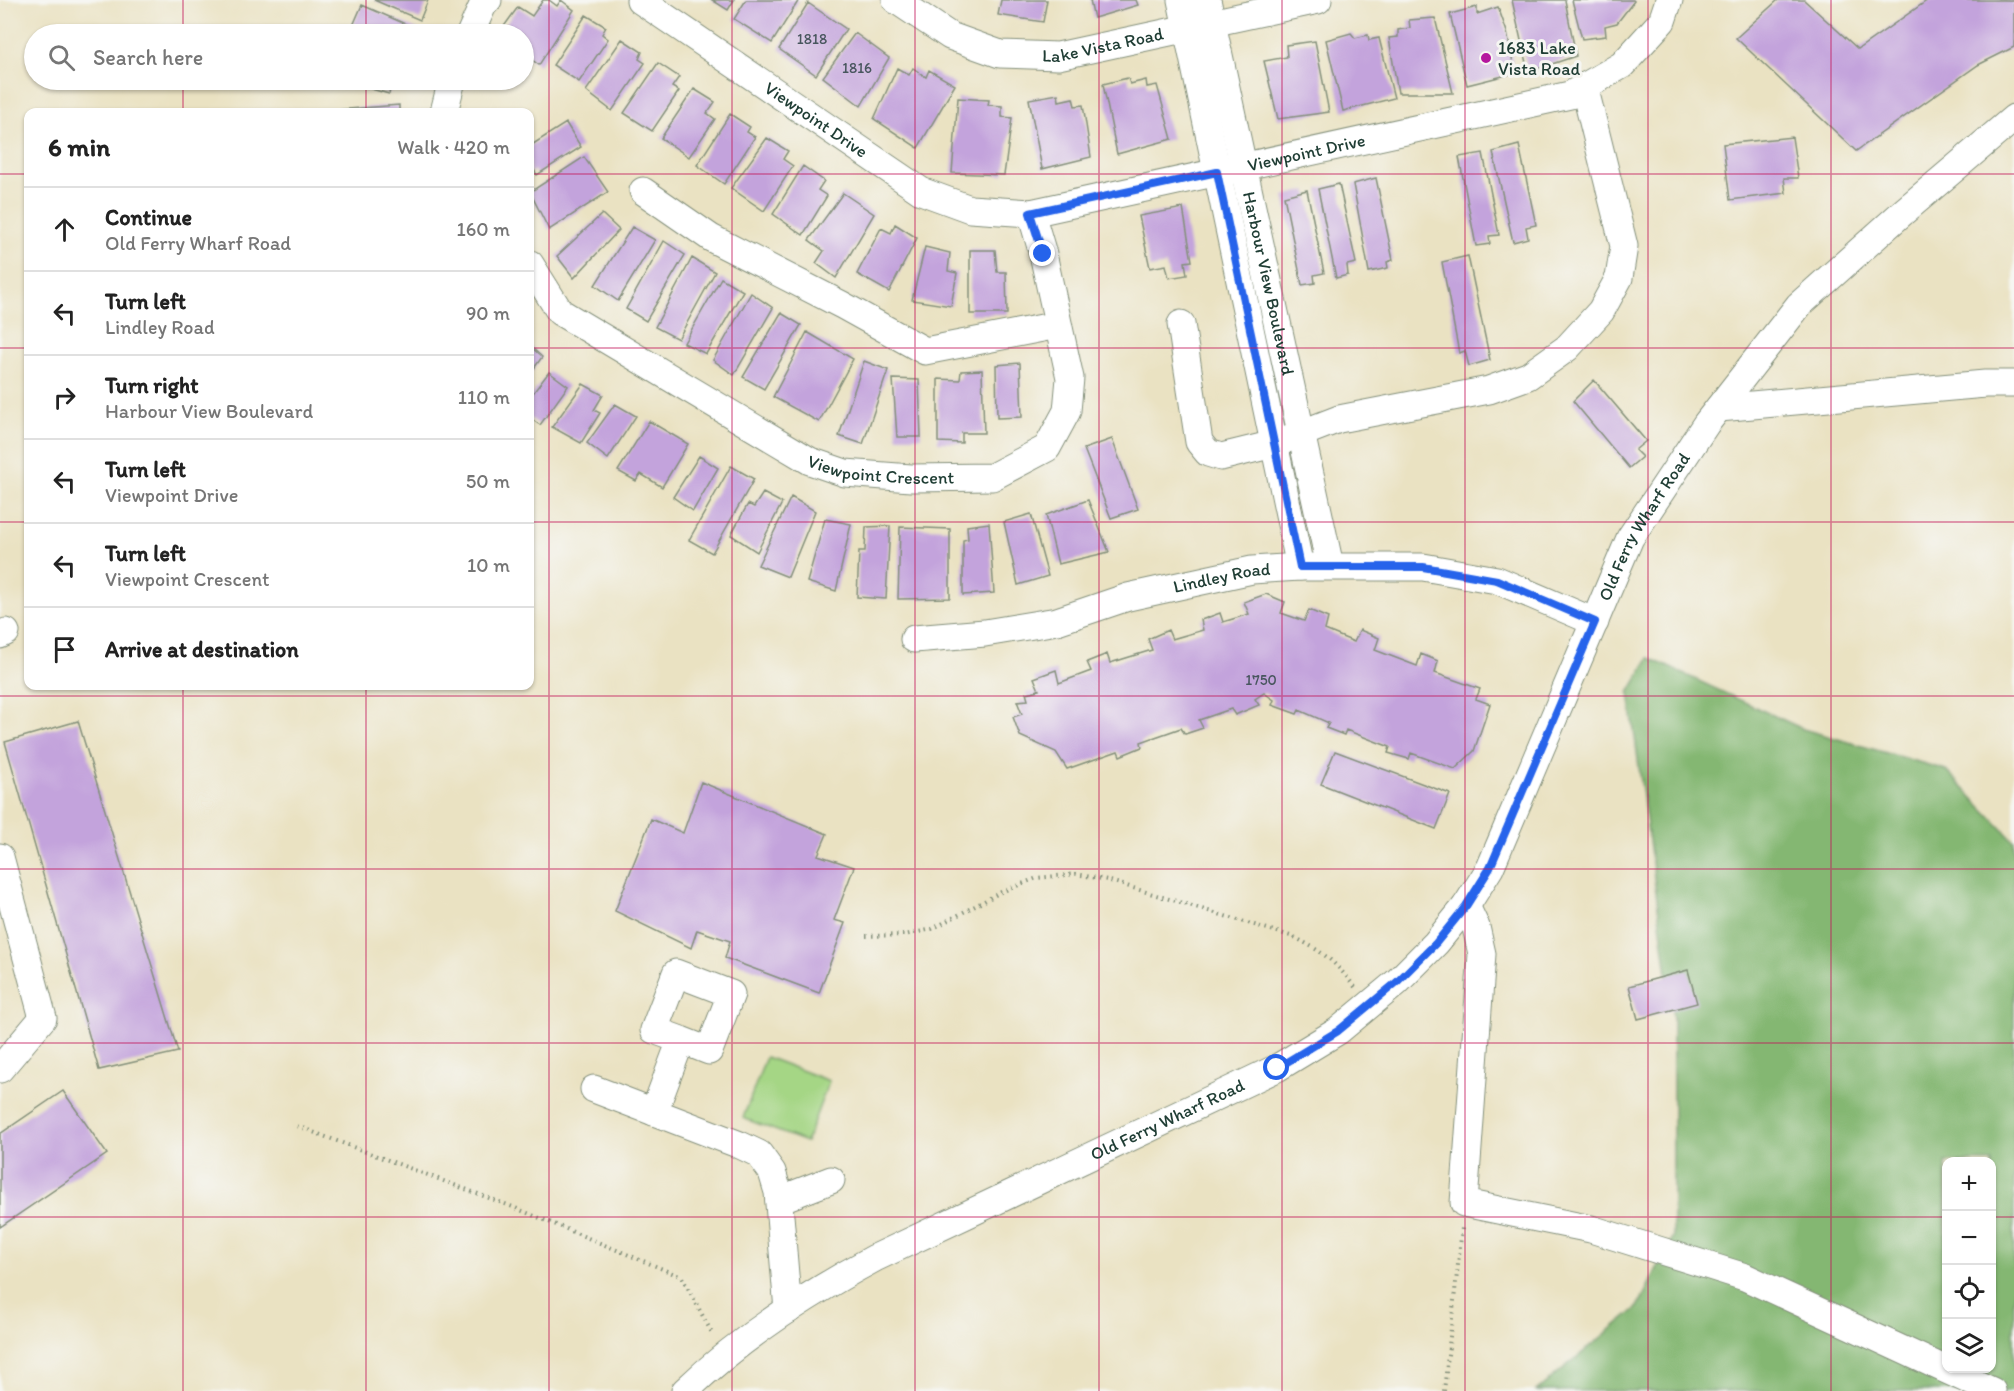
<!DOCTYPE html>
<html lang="en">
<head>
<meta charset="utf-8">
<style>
  :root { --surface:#fff; --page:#f2f2f2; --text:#222; --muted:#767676; --line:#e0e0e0 }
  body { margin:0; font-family:Itim,sans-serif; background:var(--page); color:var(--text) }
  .controls { position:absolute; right:18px; bottom:18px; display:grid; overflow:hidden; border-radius:12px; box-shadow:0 2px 4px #0004 }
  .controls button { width:54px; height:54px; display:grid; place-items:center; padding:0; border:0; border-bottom:2px solid var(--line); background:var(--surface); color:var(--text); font:30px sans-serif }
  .stop { position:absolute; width:18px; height:18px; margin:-14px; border:4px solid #2563eb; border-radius:50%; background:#fff }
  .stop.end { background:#2563eb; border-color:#fff; box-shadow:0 2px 6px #0008 }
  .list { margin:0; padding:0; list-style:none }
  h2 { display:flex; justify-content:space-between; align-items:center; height:78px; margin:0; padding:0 24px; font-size:26px }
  h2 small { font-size:20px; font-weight:400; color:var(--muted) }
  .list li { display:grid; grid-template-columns:39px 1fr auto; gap:18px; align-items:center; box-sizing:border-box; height:84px; padding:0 24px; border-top:2px solid var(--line) }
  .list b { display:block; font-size:22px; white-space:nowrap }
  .list p { margin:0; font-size:20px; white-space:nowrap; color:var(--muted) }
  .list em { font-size:20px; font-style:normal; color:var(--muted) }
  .icon { flex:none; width:33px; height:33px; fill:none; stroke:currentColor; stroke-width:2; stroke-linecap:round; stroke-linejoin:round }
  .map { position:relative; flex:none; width:2014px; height:1391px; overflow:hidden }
  .search { position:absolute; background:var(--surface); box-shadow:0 2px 4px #0004; left:24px; top:24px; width:510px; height:66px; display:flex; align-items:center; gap:15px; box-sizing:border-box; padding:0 21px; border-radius:33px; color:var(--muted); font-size:22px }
  .panel { position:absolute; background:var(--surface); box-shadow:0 2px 4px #0004; left:24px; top:108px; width:510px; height:582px; border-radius:12px }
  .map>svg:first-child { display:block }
</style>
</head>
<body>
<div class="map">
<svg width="2014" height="1391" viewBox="0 0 2014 1391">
  <rect width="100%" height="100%" fill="#f6f6f2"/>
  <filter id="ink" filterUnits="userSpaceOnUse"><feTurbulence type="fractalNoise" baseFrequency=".0167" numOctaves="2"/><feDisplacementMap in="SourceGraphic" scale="12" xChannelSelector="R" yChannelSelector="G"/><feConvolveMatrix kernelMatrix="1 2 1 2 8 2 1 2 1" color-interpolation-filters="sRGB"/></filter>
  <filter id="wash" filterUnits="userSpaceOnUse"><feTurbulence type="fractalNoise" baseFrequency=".008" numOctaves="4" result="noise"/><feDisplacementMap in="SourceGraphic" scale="24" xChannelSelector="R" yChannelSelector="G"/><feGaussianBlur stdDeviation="1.35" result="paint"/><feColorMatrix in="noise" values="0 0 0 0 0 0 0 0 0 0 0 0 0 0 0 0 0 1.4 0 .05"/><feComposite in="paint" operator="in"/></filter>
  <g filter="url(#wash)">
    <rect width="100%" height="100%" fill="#eae2c2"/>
    <path fill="#a5d685" stroke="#628a5c" stroke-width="1.5" d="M 766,1057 L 829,1081 L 806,1142 L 743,1118 Z"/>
    <path fill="#84b772" stroke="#527a53" stroke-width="1.5" fill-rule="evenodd" d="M 1649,658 L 1803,729 L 1946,770 L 2014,841 L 2014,1391 L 1536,1391 L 1638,1307 L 1673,1236 L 1673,1018 L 1629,693 ZM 1946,1162 L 1992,1162 L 1992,1368 L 1946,1368 Z"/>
    <g id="blocks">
      <path fill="#c3a3dc" d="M 374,0 L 428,0 L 420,20 Z
        M 543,0 L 549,0 L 557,6 L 561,0 L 574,10 L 539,65 L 524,54 L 524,34 L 509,34 L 502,29 L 518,7 L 532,16 Z
        M 712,0 L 734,0 L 728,10 Z
        M 746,0 L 799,0 L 772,43 L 734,19 Z
        M 1001,0 L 1047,0 L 1043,22 L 998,15 Z
        M 1090,0 L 1136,0 L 1138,5 L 1094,18 Z
        M 1512,0 L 1565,0 L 1576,56 L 1528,72 Z
        M 1572,0 L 1633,0 L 1634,1 L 1617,23 L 1605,26 L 1606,36 L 1582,39 Z
        M 1778,0 L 1804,0 L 1858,49 L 1928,0 L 2014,0 L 2014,47 L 1978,65 L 1856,151 L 1736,38 Z
        M 808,3 L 846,29 L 816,75 L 779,49 Z
        M 362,5 L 419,30 L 418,34 L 365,34 L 352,28 Z
        M 1477,7 L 1477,14 L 1498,7 L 1507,32 L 1515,73 L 1467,85 L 1450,14 Z
        M 586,15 L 606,27 L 602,34 L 608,39 L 579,82 L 553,65 Z
        M 1435,18 L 1453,93 L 1398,93 L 1389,38 L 1398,37 L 1398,30 L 1410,28 L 1409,20 Z
        M 855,33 L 889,58 L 861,106 L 823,77 Z
        M 1351,33 L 1355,38 L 1368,35 L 1369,40 L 1379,38 L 1394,98 L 1343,111 L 1326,40 Z
        M 622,39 L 642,52 L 639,59 L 645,63 L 612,111 L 586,91 Z
        M 1315,41 L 1329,112 L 1278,119 L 1264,61 L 1287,57 L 1286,45 Z
        M 658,63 L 679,77 L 672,87 L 679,91 L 652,131 L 624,113 Z
        M 897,68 L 909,75 L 913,68 L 926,77 L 929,70 L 955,85 L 918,148 L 874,119 Z
        M 1128,78 L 1130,84 L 1146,80 L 1147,87 L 1157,85 L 1172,139 L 1117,154 L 1103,84 Z
        M 340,80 L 409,80 L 407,90 L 391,85 L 389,94 Z
        M 694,89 L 715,102 L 707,113 L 715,119 L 689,157 L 661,138 Z
        M 1058,94 L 1059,101 L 1073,98 L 1075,106 L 1083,105 L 1091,157 L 1042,169 L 1029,99 Z
        M 958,98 L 989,100 L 988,105 L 1002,106 L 1002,117 L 1012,118 L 1004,175 L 952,173 Z
        M 399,105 L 399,112 L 323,112 L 323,111 Z
        M 730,114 L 750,127 L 747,132 L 755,137 L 724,184 L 697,165 Z
        M 566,123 L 581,147 L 537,175 L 534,170 L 530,173 L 530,146 Z
        M 1792,137 L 1798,178 L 1784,178 L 1786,193 L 1730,200 L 1723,144 Z
        M 767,138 L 788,151 L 783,159 L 793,166 L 764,211 L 731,188 Z
        M 1519,145 L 1536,225 L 1526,227 L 1528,238 L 1513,242 L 1493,152 Z
        M 1483,153 L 1499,235 L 1489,236 L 1490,244 L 1476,246 L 1459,157 Z
        M 584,157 L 608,192 L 549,230 L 530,192 Z
        M 803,166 L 824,181 L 818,190 L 827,196 L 803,235 L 773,214 Z
        M 1376,178 L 1393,260 L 1387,262 L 1388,268 L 1369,272 L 1353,184 Z
        M 1339,184 L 1356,263 L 1347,265 L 1348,275 L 1336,278 L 1318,189 Z
        M 1307,190 L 1324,273 L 1314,275 L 1315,283 L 1302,285 L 1284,196 Z
        M 843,193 L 874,214 L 836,278 L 816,263 L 824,251 L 809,240 Z
        M 1183,208 L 1192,261 L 1185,262 L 1187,275 L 1169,278 L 1166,265 L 1150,268 L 1139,216 Z
        M 602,214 L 619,230 L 574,278 L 557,256 Z
        M 895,224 L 917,238 L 889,292 L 857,274 L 881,228 L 891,233 Z
        M 632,227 L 655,240 L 618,301 L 595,285 Z
        M 664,241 L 685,255 L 646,321 L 626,309 Z
        M 925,247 L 950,253 L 948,271 L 957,273 L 951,306 L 912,300 Z
        M 970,250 L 995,250 L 997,272 L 1006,272 L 1007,314 L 970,314 Z
        M 1468,256 L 1490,360 L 1469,366 L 1465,351 L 1459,353 L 1442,262 Z
        M 692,258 L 715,272 L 678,339 L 655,327 Z
        M 721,278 L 743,291 L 706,354 L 684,343 Z
        M 751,293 L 773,308 L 734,375 L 713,360 Z
        M 781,313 L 801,325 L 764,389 L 743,377 Z
        M 807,332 L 853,359 L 819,422 L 773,397 Z
        M 530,346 L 542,357 L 530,374 Z
        M 864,361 L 888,370 L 863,444 L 839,436 Z
        M 1020,363 L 1022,417 L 997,418 L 996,365 Z
        M 982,370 L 984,433 L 962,433 L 962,443 L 938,442 L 938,379 L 960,380 L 961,371 Z
        M 549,372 L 568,386 L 540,425 L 530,418 L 530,397 Z
        M 893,379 L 919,380 L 921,437 L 897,437 Z
        M 1594,380 L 1646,441 L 1635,450 L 1642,457 L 1629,468 L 1573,401 Z
        M 583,384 L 603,395 L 594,410 L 600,413 L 581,443 L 552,427 Z
        M 615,404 L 636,416 L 608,459 L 587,443 Z
        M 649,421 L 688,444 L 662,487 L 641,474 L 636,481 L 618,471 Z
        M 1112,439 L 1138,509 L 1111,518 L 1084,449 Z
        M 699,456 L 718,468 L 693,511 L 673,497 Z
        M 731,466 L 754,479 L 712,553 L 689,540 Z
        M 763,493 L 782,503 L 757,552 L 731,535 L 748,504 L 754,507 Z
        M 791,497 L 815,511 L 788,577 L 758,565 Z
        M 1088,500 L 1109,552 L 1058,564 L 1046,515 Z
        M 1031,514 L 1048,576 L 1018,585 L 1004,522 Z
        M 825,519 L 851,524 L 836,591 L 807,582 Z
        M 989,523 L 994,593 L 963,595 L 963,540 L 968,539 L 967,526 Z
        M 890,526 L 886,599 L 857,597 L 859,551 L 865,551 L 866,527 Z
        M 900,527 L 950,529 L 950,598 L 898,599 Z
        M 1266,594 L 1285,602 L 1281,613 L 1304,621 L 1309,610 L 1328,618 L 1325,630 L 1354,642 L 1360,630 L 1379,638 L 1375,650 L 1417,666 L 1421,654 L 1438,661 L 1435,673 L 1480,689 L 1476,699 L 1490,704 L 1474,751 L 1455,769 L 1411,753 L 1409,759 L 1388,753 L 1390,747 L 1346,730 L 1344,735 L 1326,728 L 1329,723 L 1299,710 L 1297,714 L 1272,705 L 1274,700 L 1264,693 L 1255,699 L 1259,705 L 1235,715 L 1231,709 L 1199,720 L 1203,728 L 1185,734 L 1181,728 L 1141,742 L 1142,747 L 1120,756 L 1118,751 L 1067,769 L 1056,752 L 1020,736 L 1013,717 L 1022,714 L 1017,701 L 1028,700 L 1026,693 L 1039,690 L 1034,678 L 1056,670 L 1059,683 L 1091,671 L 1087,662 L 1107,654 L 1110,663 L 1152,650 L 1148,639 L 1168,630 L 1172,639 L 1203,630 L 1201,620 L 1220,613 L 1223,622 L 1249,614 L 1244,602 Z
        M 78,721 L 178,1052 L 99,1070 L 5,742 Z
        M 1335,751 L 1450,794 L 1436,829 L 1321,784 Z
        M 701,782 L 827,834 L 818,855 L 854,867 L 834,920 L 845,923 L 819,993 L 725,958 L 730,941 L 697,930 L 691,948 L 615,911 L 651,819 L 683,833 Z
        M 1688,970 L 1697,1003 L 1638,1019 L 1629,986 Z
        M 63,1091 L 107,1154 L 0,1227 L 0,1134 Z"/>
    </g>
  </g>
  <g filter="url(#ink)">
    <use href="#blocks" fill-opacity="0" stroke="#84907b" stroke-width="1.5"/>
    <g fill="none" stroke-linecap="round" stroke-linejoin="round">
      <defs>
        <g id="minor">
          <path id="s1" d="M 640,0 L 921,191 L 970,209 L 1031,213 L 1570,95 L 1622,65 L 1662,21 L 1669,0"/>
          <path id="s2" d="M 896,0 L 950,36 L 1000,54 L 1058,56 L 1318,0"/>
          <path d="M 1181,0 L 1300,567"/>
          <path id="s3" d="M 1207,0 L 1330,566"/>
          <path d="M 470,34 L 483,5 L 488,0"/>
          <path d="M 444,112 L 452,80"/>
          <path d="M 643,191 L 711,238 L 842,305 L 925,351 L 1058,325"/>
          <path id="s4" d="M 530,264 L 560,312 L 810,461 L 845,473 L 911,478 L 992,477 L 1047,448 L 1067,411 L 1070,378 L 1043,254 L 1031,213"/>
          <path d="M 1181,324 L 1199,442 L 1208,453 L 1221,457 L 1274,444 L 1339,419 L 1489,390 L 1528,376 L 1567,348 L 1601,311 L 1619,278 L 1624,246 L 1584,86"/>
          <path d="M 1719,408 L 1985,384 L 2014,384"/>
          <path d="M 0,635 L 6,632"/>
          <path id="s5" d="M 914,639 L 985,633 L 1057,621 L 1128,597 L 1252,570 L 1300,567 L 1423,567 L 1497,580 L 1595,622"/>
          <path d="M 0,857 L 43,1018 L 0,1069"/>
          <path d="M 1466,906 L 1476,927 L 1482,954 L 1464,1203 L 1591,1229 L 1745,1277 L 1992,1391"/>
          <path d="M 594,1089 L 740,1145 L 759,1154 L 772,1172 L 778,1192 L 788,1310"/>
          <path d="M 654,1112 L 681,1040 L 654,1030 L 676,973 L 731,994 L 709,1051 L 681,1040"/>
          <path d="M 779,1200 L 831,1180"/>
          <path id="s6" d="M 685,1391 C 741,1337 808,1294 875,1258 L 1277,1068 L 1338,1031 L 1397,982 L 1436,943 L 1466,906 L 1490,868 L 1630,538 L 1706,424 L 1799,305 L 1902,213 L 2014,118"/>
        </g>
      </defs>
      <use href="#minor" stroke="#84907b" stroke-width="29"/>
      <path stroke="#84907b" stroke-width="4" stroke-dasharray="1.5 4.5" stroke-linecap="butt" d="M 866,936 L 905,935 L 932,929 L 1001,892 L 1037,878 L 1076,874 L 1107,880 L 1294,937 C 1325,953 1333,960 1355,987
        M 297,1126 L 513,1207 L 682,1277 L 713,1335
        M 1444,1391 L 1462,1228"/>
      <use href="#minor" stroke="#fff" stroke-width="27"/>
    </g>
  </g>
  <g fill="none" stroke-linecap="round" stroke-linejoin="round" filter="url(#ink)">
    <path stroke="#2563eb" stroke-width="8" d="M 1043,254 L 1030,213 L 1217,172 L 1300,567 L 1423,567 L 1497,580 L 1595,622 L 1490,868 L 1466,906 L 1436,943 L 1397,982 L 1338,1031 L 1277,1068"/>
  </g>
  <path fill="none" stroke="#c2185b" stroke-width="1.5" stroke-opacity="0.55" d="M 183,0 L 183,34M 366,0 L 366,34M 549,0 L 549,1391M 732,0 L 732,1391M 915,0 L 915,1391M 1099,0 L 1099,1391M 1282,0 L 1282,1391M 1465,0 L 1465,1391M 1648,0 L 1648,1391M 1831,0 L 1831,1391M 183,80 L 183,112M 366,80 L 366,112M 0,174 L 28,174M 530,174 L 2014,174M 0,348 L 28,348M 530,348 L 2014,348M 0,522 L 28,522M 530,522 L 2014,522M 183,686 L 183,1391M 366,686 L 366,1391M 0,696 L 2014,696M 0,869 L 2014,869M 0,1043 L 2014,1043M 0,1217 L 1946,1217M 1992,1217 L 2014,1217"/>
  <circle fill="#b5179e" stroke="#f6f6f2" stroke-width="2" cx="1486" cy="58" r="6"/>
  <g text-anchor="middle" stroke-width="6" stroke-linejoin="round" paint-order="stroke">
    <g font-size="15" fill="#48565e">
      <text x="812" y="44">1818</text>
      <text x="857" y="73">1816</text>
      <text x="1261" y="685">1750</text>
    </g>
    <g font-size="18" fill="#1f3d34" stroke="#f6f6f2">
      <text dy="6" stroke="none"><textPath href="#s2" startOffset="222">Lake Vista Road</textPath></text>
      <text dy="6" stroke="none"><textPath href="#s1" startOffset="213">Viewpoint Drive</textPath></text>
      <text dy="6" stroke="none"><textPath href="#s1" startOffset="735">Viewpoint Drive</textPath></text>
      <text dy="6" stroke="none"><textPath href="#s3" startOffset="290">Harbour View Boulevard</textPath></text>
      <text dy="6" stroke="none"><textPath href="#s4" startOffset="420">Viewpoint Crescent</textPath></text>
      <text dy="6" stroke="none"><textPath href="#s6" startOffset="1348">Old Ferry Wharf Road</textPath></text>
      <text dy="6" stroke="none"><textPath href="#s5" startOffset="315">Lindley Road</textPath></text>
      <text dy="6" stroke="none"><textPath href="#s6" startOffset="556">Old Ferry Wharf Road</textPath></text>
    </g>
    <g font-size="18" fill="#1f3d34" stroke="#f6f6f2" text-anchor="start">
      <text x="1498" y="54">1683 Lake<tspan x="1498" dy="21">Vista Road</tspan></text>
    </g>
  </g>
</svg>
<div class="controls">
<button>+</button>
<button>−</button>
<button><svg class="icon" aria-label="locate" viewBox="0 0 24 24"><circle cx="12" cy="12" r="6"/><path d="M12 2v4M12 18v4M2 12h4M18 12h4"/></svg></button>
<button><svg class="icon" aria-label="layers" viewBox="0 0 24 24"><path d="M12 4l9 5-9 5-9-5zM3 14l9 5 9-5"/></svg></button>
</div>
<div class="stop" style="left:1277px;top:1068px"></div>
<div class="stop end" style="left:1043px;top:254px"></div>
<div class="search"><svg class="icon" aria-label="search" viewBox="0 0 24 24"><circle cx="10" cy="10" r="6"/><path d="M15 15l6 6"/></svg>Search here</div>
<section class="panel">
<h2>6 min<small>Walk · 420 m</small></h2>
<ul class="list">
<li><svg class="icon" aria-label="ahead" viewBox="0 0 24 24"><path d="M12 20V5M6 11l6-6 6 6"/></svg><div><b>Continue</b><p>Old Ferry Wharf Road</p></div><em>160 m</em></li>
<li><svg class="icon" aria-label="left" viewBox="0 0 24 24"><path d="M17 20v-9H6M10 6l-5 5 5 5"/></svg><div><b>Turn left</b><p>Lindley Road</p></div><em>90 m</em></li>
<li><svg class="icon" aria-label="right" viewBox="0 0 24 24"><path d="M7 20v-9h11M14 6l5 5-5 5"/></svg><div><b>Turn right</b><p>Harbour View Boulevard</p></div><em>110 m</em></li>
<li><svg class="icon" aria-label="left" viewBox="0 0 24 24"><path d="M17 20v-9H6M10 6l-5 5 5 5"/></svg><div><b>Turn left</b><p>Viewpoint Drive</p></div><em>50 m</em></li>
<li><svg class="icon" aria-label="left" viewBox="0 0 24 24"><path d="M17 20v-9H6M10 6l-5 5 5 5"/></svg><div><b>Turn left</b><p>Viewpoint Crescent</p></div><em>10 m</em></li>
<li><svg class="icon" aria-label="arrive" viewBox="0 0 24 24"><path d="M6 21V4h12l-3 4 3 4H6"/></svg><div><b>Arrive at destination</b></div></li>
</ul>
</section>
</div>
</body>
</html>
